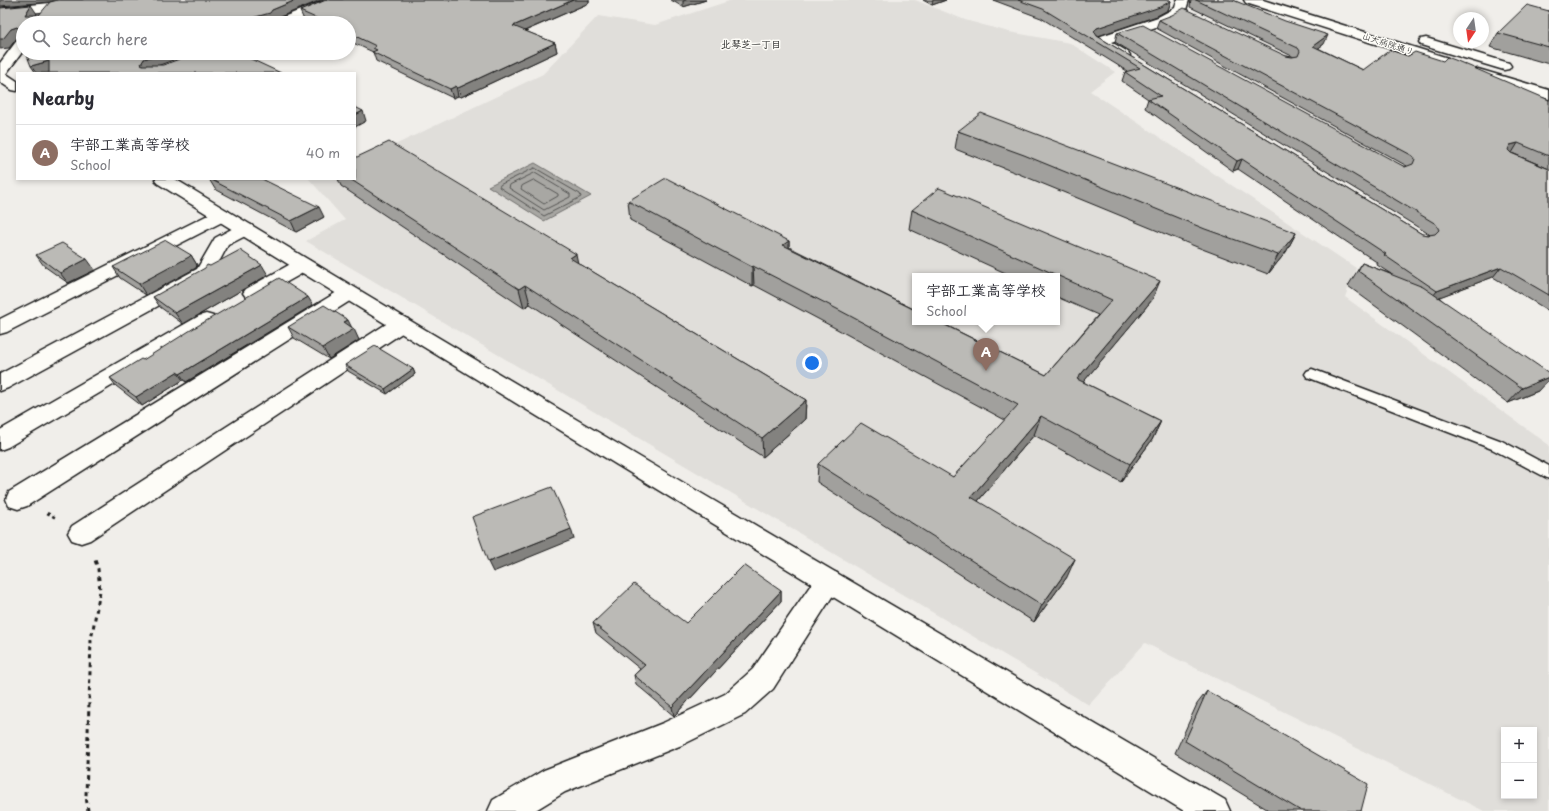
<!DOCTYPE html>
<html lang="en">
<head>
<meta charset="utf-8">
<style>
  :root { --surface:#fff; --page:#f2f2f3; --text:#2b2b33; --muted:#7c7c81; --line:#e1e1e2; --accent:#ea580c }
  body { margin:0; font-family:"Playpen Sans","Klee One",sans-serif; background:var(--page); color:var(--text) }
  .controls { position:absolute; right:12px; bottom:12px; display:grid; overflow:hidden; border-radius:0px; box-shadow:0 2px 6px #0003 }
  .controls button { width:36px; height:36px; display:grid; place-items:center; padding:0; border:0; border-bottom:1px solid var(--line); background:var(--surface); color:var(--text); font:20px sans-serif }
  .compass { position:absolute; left:1453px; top:12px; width:36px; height:36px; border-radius:50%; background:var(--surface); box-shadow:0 2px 6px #0003; rotate:193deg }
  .you { position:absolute; left:812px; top:363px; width:14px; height:14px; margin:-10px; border:3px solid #fff; border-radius:50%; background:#1a73e8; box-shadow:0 0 0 6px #1a73e833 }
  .badge { display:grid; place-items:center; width:26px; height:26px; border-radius:50%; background:var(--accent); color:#fff; font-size:13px; font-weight:700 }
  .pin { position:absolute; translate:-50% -33px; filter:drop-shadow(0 1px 2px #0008) }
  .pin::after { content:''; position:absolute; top:21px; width:14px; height:12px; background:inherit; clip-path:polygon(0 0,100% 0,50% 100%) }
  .popup { position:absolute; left:912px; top:273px; width:148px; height:52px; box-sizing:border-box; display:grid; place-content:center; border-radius:0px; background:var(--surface); filter:drop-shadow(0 1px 3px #0005); font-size:13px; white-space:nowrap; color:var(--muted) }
  .popup b { font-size:15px; color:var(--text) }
  .popup::after { content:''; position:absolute; left:50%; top:100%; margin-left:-8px; border:8px solid transparent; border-top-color:var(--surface) }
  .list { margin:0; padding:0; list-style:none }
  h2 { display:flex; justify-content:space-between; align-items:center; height:52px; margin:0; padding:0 16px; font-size:17px }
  h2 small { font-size:13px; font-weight:400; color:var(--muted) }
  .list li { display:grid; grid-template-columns:26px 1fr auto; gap:12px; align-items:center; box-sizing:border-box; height:56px; padding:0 16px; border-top:1px solid var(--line) }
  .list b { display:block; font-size:15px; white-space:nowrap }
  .list p { margin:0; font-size:13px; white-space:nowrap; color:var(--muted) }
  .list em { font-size:13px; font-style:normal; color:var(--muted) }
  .icon { flex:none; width:22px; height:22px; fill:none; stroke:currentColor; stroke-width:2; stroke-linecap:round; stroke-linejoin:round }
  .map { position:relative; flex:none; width:1549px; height:811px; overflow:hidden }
  .search { position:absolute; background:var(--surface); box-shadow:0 2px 6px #0003; left:16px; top:16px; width:340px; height:44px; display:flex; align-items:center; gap:10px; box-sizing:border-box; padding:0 14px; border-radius:22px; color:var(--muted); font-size:15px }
  .panel { position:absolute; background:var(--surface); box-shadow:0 2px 6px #0003; left:16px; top:72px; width:340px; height:108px; border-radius:0px }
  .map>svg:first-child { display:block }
</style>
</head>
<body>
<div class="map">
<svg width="1549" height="811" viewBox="0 0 1549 811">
  <rect width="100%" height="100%" fill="#f0eeea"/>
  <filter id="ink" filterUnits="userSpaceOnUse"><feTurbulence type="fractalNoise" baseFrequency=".025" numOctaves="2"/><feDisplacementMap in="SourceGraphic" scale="8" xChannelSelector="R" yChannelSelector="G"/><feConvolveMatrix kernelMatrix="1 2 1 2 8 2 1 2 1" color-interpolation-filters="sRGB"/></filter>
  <g filter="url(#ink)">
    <path fill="#e0deda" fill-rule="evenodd" d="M 732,0 L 915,0 L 965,20 L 1009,32 L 1070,43 L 1115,72 L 1090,91 L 1356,268 L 1345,297 L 1549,445 L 1549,811 L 1484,811 L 1145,643 L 1089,705 L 306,241 L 345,220 L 309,179 L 355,179 L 378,153 L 543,74 L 598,16 L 655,25 ZM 915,276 L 1057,276 L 1057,322 L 915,322 ZM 1504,730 L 1534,730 L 1534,796 L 1504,796 Z"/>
    <path fill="#a8a7a3" stroke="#706f6d" d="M 535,163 L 591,196 L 544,221 L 488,186 Z"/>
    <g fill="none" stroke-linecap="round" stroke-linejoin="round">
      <path stroke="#545452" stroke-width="1" d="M 535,168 L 580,194 L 581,197 L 544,216 L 499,187 L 500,185 Z
        M 535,173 L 570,194 L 570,197 L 544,210 L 509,188 L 510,185 Z
        M 534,180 L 558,194 L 558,196 L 544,204 L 521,189 L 522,186 Z"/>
      <defs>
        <path id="lane" d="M 1312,369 L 1502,441 L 1549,466 L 1549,479 L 1492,449 L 1307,377 L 1305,374 L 1307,371 Z"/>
        <path id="street" d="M 325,0 L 342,0 L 340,3 L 292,23 L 275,23 L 276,20 Z
          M 1177,0 L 1189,0 L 1185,13 L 1168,23 L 1111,42 L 1128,52 L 1130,55 L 1128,58 C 1116,61 1105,50 1095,44 L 1093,41 L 1095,38 L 1158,17 L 1175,8 Z
          M 23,38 L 23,51 L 5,75 L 0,76 L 0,63 L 18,39 Z
          M 222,210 L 228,211 L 231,215 L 228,219 L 7,332 L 0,334 L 0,319 L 216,211 Z
          M 245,224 L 251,225 L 254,229 L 251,233 L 228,245 L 211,277 L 8,388 L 0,391 L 0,374 L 197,269 L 215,238 L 239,225 Z
          M 303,259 L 310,261 L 312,265 L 310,269 L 260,297 L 253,299 L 246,297 L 243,293 L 246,289 L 296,261 Z
          M 349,287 L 356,289 L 359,293 L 356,297 L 27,506 L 18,509 L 9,506 L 6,499 L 9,492 L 342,289 Z
          M 206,314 L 213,316 L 216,321 L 213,326 L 8,447 L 0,450 L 0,430 L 199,316 Z
          M 401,317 L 408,319 L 411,324 L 408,329 L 90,540 L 81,543 L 72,540 L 68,533 L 72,526 L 394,319 Z
          M 828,570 L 837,573 L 841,581 L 837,589 L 773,689 L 745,714 L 682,745 L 565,792 L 534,811 L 488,811 L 493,800 L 544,770 L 663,723 L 725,694 L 753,669 L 819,573 Z"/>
        <path id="secondary" d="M 62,0 L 82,0 L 80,3 L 50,11 L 0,16 L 0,8 L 50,3 Z
          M 1244,0 L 1263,0 L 1448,58 L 1450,61 L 1448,64 L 1443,65 L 1438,64 L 1246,3 Z
          M 1426,38 L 1509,63 L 1511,66 L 1509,69 L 1504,70 L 1421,45 L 1419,42 L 1421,39 Z
          M 1478,69 L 1549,90 L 1549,99 L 1473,76 L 1471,73 L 1473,70 Z
          M 0,72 L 5,73 L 17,81 L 17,91 L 12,90 L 0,82 Z
          M 155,179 L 175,179 C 522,390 874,595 1225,800 L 1230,811 L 1184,811 L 296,269 L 157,183 Z"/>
      </defs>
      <use href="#lane" stroke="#1c1c1c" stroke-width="3"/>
      <use href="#street" stroke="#1c1c1c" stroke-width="3"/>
      <use href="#secondary" stroke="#1c1c1c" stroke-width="3"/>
      <path stroke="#1c1c1c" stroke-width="2.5" stroke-dasharray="3 3" stroke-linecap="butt" d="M 47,513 L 56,518"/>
      <path stroke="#1c1c1c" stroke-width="3" stroke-dasharray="4 4" stroke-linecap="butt" d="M 88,811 L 86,796 L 91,640 L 100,591 L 98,569 L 94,557"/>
      <use href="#lane" fill="#fdfcf7" fill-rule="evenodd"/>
      <use href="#street" fill="#fdfcf7" fill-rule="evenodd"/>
      <use href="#secondary" fill="#fdfcf7" fill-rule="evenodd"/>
    </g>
    <path fill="#a1a09d" stroke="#1c1c1c" d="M 326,0 L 589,0 L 589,3 L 525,31 L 555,43 L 557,52 L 461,97 L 458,96 L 453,98 L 376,61 L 373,52 L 349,41 L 349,23 L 311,23 L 304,20 L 300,11 Z
      M 671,0 L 706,0 L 683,7 Z
      M 923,0 L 946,0 L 932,5 Z
      M 993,0 L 1170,0 L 1171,1 L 1168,10 L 1157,16 L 1097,36 L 1422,234 L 1429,235 L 1430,235 L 1429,234 L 1115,42 L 1117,33 L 1405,167 L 1407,166 L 1156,28 L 1159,20 L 1286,56 L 1292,57 L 1294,57 L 1190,7 L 1191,0 L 1233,0 L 1324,44 L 1318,48 L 1363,70 L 1408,56 L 1549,100 L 1549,169 L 1512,153 L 1511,153 L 1549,169 L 1549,311 L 1493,277 L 1439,297 L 1538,391 L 1508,403 L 1348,286 L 1362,263 L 1391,274 L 1377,265 L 1378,263 L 1238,169 L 1233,171 L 1145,108 L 1148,99 L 1122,81 L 1125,72 L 1127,71 L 1041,18 Z
      M 1549,11 L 1549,64 L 1490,47 L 1498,33 Z
      M 958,131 L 1296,233 L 1286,252 L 1268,274 L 1197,247 L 1019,174 L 955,149 Z
      M 209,179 L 262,179 L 324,217 L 296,232 L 215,189 Z
      M 338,179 L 355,179 L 578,263 L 806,400 L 805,419 L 763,457 L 530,304 L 524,308 L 341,186 Z
      M 628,201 L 789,241 L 789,247 L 1046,375 L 1098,315 L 1057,297 L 1057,276 L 1012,276 L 909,229 L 912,210 L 1152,300 L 1083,382 L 1161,421 L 1152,440 L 1121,482 L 1034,435 L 978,501 L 1067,577 L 1034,622 L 817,482 L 818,464 L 953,477 L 1005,420 L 835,328 L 754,285 L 752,286 L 630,220 Z
      M 36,255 L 95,270 L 68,283 L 44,266 Z
      M 191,255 L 197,265 L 196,268 L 146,295 L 120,278 L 113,267 Z
      M 268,275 L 183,324 L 160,307 L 153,297 Z
      M 313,305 L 186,382 L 183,380 L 142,406 L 116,386 L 110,378 L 143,360 Z
      M 288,327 L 351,327 L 359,340 L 329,359 L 294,338 Z
      M 345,365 L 413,369 L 415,374 L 387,394 L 348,371 Z
      M 781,591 L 781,601 L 674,716 L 636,684 L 634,675 L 640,669 L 596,633 L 593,623 L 686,623 Z
      M 1207,691 L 1361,811 L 1270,811 L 1175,753 L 1197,704 Z"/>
    <path fill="#83827f" stroke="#1c1c1c" d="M 0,0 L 56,0 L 50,2 L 0,6 Z
      M 296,0 L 321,0 L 275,19 L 274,22 L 271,23 L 234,23 L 272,10 Z
      M 573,0 L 589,0 L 589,3 L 515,35 L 513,26 Z
      M 687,0 L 706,0 L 683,7 L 683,1 Z
      M 933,0 L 946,0 L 932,5 Z
      M 1171,1 L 1168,10 L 1157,16 L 1095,37 L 1092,40 L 1094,31 L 1097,28 Z
      M 31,5 L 37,14 L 32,23 L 25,15 Z
      M 17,27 L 23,37 L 17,38 L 9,48 L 0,49 L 0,39 L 11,29 Z
      M 1328,35 L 1324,44 L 1309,55 L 1313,46 Z
      M 555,43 L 557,52 L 461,97 L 458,88 Z
      M 161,53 L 192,53 L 149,69 L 146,73 L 141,64 L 144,59 Z
      M 49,61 L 55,71 L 46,73 L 36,73 L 31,66 Z
      M 456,86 L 458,96 L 453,98 L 450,89 Z
      M 363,111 L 366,121 L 355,127 L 355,115 Z
      M 1518,143 L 1512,153 L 1504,155 L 1510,145 Z
      M 1242,159 L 1238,169 L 1233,171 L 1237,161 Z
      M 319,207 L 324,217 L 296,232 L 291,221 Z
      M 1296,233 L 1286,252 L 1268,274 L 1278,255 Z
      M 789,241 L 789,259 L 783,245 Z
      M 576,254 L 580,273 L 570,258 Z
      M 191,255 L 197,265 L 196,268 L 146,295 L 139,284 Z
      M 87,259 L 95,270 L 68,283 L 60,273 Z
      M 262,265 L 268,275 L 183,324 L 175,313 Z
      M 753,266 L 754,285 L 752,286 L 752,267 Z
      M 1501,267 L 1493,277 L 1429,301 L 1437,291 Z
      M 1160,281 L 1152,300 L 1070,398 L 1077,379 Z
      M 525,285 L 530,304 L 524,308 L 519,289 Z
      M 308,297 L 313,305 L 186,382 L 180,374 Z
      M 348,320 L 353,330 L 354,329 L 359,340 L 329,359 L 323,348 L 344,322 Z
      M 413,369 L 415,374 L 387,394 L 385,389 Z
      M 177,372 L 183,380 L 142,406 L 136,397 Z
      M 1549,377 L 1549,379 L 1538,391 L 1508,403 L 1522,388 Z
      M 806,400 L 805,419 L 763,457 L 762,438 Z
      M 1041,416 L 1034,435 L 966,515 L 971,497 Z
      M 1161,421 L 1152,440 L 1121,482 L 1130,464 Z
      M 571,529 L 574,539 L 493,572 L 488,562 Z
      M 1075,559 L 1067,577 L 1034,622 L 1042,605 Z
      M 781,591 L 781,601 L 674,716 L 672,707 Z"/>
    <path fill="#bbbab6" stroke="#1c1c1c" d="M 58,0 L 296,0 L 272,10 L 270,13 L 234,23 L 23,23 L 23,46 L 19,37 L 19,29 L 17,27 L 11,29 L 3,39 L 0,39 L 0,8 L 31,5 L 25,15 L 39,15 L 50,2 Z
      M 326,0 L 573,0 L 513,26 L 555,43 L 458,88 L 456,86 L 450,89 L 372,52 L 377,50 L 373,48 L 376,46 L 349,33 L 349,23 L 327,23 L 300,11 Z
      M 1018,0 L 1170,0 L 1171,1 L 1160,7 L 1097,28 L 1094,31 L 1097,36 L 1422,234 L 1429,235 L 1435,234 L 1439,230 L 1436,224 L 1117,33 L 1143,25 L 1405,167 L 1413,164 L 1415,159 L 1413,156 L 1159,20 L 1172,15 L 1184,8 L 1286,56 L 1292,57 L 1298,56 L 1300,51 L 1298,48 L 1196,0 L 1233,0 L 1285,21 L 1328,35 L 1313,46 L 1363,70 L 1390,50 L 1408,56 L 1415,52 L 1443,61 L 1447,57 L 1455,60 L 1549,100 L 1549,156 L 1518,143 L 1510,145 L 1508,150 L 1511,153 L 1549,169 L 1549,295 L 1501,267 L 1437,291 L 1384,255 L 1386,254 L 1242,159 L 1237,161 L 1148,99 L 1161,96 L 1125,72 L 1140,68 L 1043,9 Z
      M 1527,5 L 1549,11 L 1549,47 L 1498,33 Z
      M 26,53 L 161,53 L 144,59 L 141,64 L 143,65 L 163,65 L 196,53 L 238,53 L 281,73 L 49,73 L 49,61 L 31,66 Z
      M 355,107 L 363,111 L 355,115 Z
      M 981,113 L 1296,233 L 1278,255 L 1205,229 L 1024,155 L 958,131 Z
      M 389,142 L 576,254 L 570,258 L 806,400 L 762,438 L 525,285 L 519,289 L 350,179 L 355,179 L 355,158 Z
      M 666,178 L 789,241 L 783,245 L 915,310 L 915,322 L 939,322 L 1046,375 L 1112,300 L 912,210 L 939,188 L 1160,281 L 1077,379 L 1161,421 L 1130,464 L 1041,416 L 971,497 L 1075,559 L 1042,605 L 818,464 L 861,423 L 953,477 L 1018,405 L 837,309 L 753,266 L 752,267 L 628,201 Z
      M 210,179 L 262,179 L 319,207 L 291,221 Z
      M 166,240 L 191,255 L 189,257 L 139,284 L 113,267 Z
      M 62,243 L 87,259 L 60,273 L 36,255 Z
      M 240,250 L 262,265 L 175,313 L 153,297 L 205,268 L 207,265 L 210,266 Z
      M 1362,263 L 1423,287 L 1549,373 L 1549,377 L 1522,388 L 1358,271 Z
      M 279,278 L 308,297 L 180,374 L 177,372 L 136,397 L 110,378 L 141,359 L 143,360 L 194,328 Z
      M 324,305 L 348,320 L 344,322 L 354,329 L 323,348 L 288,327 Z
      M 375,346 L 413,369 L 385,389 L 345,365 Z
      M 552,487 L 571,529 L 488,562 L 472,517 Z
      M 744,565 L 781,591 L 672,707 L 634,675 L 645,665 L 593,623 L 634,584 L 686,623 Z
      M 1207,691 L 1368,784 L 1361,811 L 1301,811 L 1185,741 Z"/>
  </g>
  <g text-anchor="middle" stroke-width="3" stroke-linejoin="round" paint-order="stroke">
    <g font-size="9" fill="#1c1c1c" stroke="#fdfcf7">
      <text transform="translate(1388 44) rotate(18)" y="3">山大病院通り</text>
    </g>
    <g font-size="10" font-weight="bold" fill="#1c1c1c" stroke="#fdfcf7">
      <text x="751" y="48">北琴芝一丁目</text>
    </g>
  </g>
</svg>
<div class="controls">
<button>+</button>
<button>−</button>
</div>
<svg class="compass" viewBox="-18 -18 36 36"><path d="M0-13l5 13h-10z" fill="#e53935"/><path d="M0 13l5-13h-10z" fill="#7c7c81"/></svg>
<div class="you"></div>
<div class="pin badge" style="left:986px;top:371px;background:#8d6e63">A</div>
<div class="popup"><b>宇部工業高等学校</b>School</div>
<div class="search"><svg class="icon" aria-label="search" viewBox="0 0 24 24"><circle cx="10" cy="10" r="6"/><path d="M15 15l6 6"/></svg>Search here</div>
<section class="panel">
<h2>Nearby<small></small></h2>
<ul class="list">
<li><span class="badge" style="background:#8d6e63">A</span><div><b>宇部工業高等学校</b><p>School</p></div><em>40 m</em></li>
</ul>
</section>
</div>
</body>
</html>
